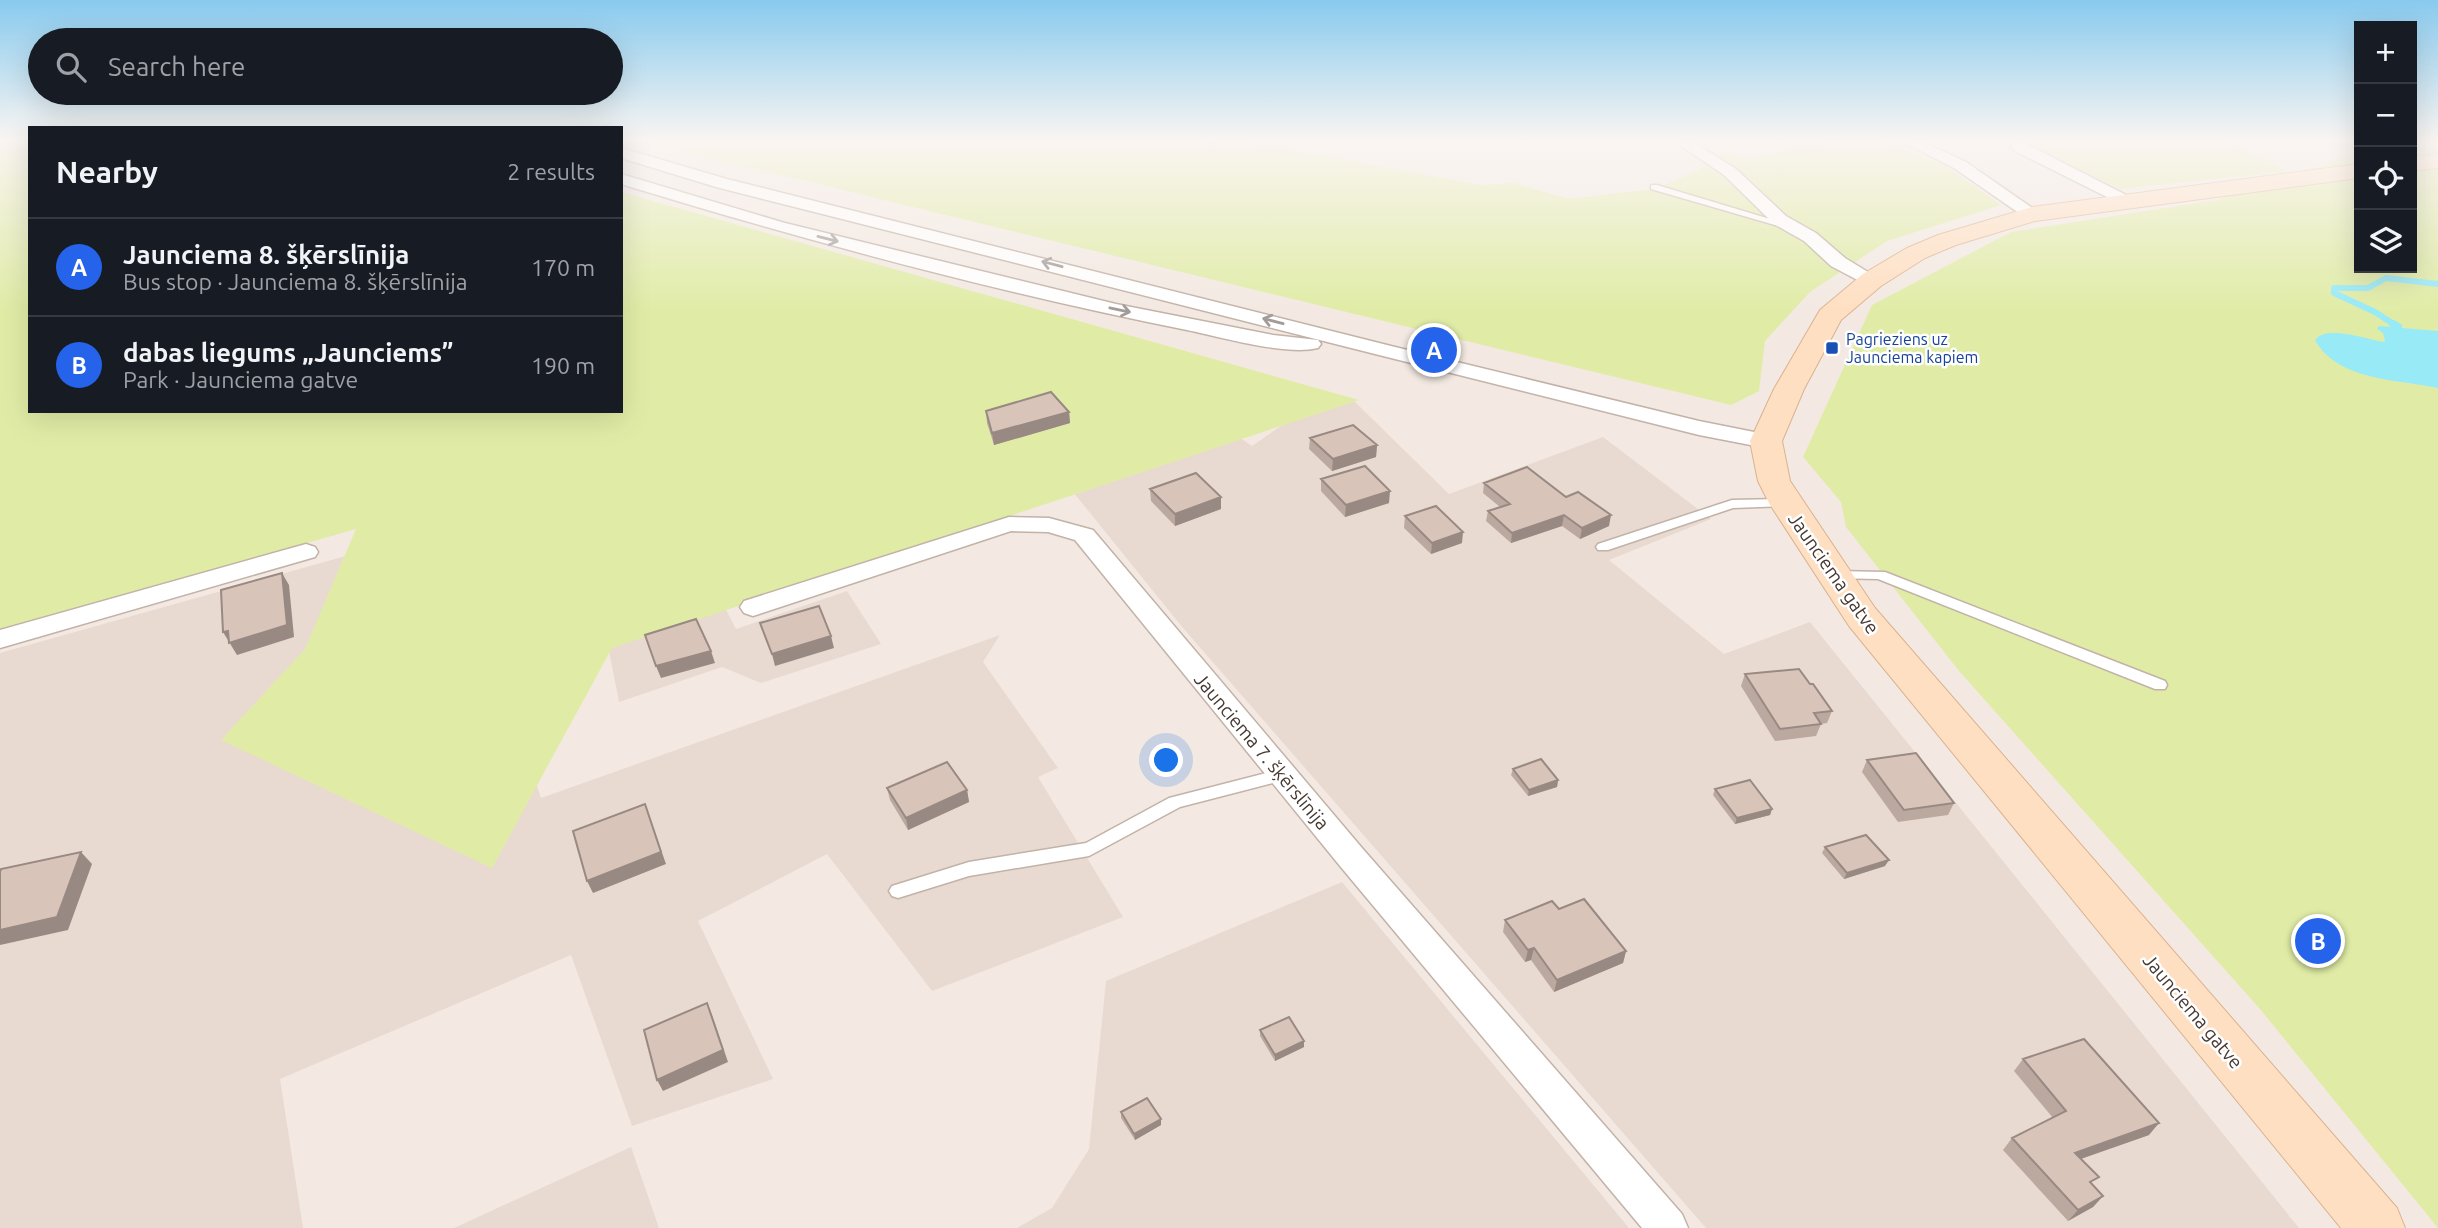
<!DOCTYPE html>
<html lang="en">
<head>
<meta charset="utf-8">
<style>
  :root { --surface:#171b24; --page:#242831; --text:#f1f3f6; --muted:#9ea1a6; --line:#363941; --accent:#2563eb }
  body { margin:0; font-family:Ubuntu,sans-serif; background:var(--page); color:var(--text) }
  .controls { position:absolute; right:21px; top:21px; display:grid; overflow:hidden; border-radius:0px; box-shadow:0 7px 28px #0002 }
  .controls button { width:63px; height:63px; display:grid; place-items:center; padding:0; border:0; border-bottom:2px solid var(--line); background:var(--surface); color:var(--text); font:35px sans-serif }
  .you { position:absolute; left:1167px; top:761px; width:24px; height:24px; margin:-18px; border:5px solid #fff; border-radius:50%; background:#1a73e8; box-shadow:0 0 0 10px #1a73e833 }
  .badge { display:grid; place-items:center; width:46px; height:46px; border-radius:50%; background:var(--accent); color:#fff; font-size:23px; font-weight:700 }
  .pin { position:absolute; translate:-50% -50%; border:4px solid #fff; box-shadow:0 2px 7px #0006 }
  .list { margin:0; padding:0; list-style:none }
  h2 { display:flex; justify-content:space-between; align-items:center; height:91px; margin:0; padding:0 28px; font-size:30px }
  h2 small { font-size:23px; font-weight:400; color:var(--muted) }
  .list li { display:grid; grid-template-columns:46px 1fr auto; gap:21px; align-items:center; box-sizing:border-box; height:98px; padding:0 28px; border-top:2px solid var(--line) }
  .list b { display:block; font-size:26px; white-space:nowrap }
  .list p { margin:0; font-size:23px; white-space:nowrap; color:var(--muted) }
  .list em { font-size:23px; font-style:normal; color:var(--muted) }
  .icon { flex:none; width:38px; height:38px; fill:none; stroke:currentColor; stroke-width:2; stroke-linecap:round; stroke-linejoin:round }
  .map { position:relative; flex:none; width:2438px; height:1228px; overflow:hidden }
  .search { position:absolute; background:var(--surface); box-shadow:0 7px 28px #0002; left:28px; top:28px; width:595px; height:77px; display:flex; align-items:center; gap:18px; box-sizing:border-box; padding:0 24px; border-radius:38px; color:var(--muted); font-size:26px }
  .panel { position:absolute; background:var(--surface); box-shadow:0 7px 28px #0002; left:28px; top:126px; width:595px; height:287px; border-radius:0px }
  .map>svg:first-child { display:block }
</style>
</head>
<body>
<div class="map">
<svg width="2438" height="1228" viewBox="0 0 2438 1228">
  <rect width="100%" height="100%" fill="#f3e9e2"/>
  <path fill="#e8dad0" d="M 981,378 L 1179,395 L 1252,446 L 1329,393 L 1355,402 L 1449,494 L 1603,437 L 1711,519 L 1609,560 L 1724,654 L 1810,622 L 2299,1228 L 1706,1228 L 1183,628 Z
    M 367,550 L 472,599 L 541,798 L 1000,635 L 983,662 L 1058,768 L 1038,777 L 1123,917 L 932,991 L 827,854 L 698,921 L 773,1079 L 632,1126 L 571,955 L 280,1079 L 303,1228 L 0,1228 L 0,653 Z
    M 847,591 L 881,644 L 761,683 L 722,667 L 619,702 L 608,646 L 722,602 L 736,629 Z
    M 1342,882 L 1629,1228 L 1017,1228 L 1052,1208 L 1089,1149 L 1106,981 Z
    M 631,1147 L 659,1228 L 454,1228 Z"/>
  <path fill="#e0eca6" d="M 0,139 L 30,139 L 30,411 L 621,411 L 621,192 L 1359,400 L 612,648 L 492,868 L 221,740 L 305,649 L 356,529 L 0,631 Z
    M 632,139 L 1232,139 L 1481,185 L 1514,183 L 1568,199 L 1656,189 L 1707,166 L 1728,151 L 1744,159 L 1843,139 L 1879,139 L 1944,165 L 2001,205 L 1887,241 L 1810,292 L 1765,341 L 1759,391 L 1731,405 Z
    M 2030,139 L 2220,139 L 2287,171 L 2120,189 L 2035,148 Z
    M 2412,139 L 2438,139 L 2438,1228 L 2260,1009 L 1959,671 L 1846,527 L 1841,502 L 1803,457 L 1872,305 L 2011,232 L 2217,200 L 2359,153 L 2359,268 L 2412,268 Z"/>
  <path fill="#98eaf7" d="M 2379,326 L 2438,331 L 2438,388 C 2396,379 2338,381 2315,340 C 2327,324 2368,340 2385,342 L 2383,333 L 2377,329 Z"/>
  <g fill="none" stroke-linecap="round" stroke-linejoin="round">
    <path stroke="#98eaf7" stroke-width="6" d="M 2395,325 L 2375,312 L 2334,293 L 2334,288 L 2368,288 L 2386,278 L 2438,284"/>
    <path stroke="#98eaf7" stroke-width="8" d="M 2393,324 L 2398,327"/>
    <defs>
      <path id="lane" d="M 1202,139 L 1213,139 L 1214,140 L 1210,143 Z
        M 1651,185 L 1657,185 L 1793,226 L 1785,228 L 1651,189 Z
        M 1786,499 L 1792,503 L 1790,506 L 1733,508 L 1608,550 L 1598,550 L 1596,547 L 1598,544 L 1732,500 Z
        M 1836,571 L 1885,572 L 2165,681 L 2167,685 L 2165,689 L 2155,689 L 1878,579 L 1831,578 L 1829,575 Z
        M 1282,769 L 1288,771 L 1290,775 L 1288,779 L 1180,807 L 1089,856 L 969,876 L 898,898 L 892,896 L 889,891 L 892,886 L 969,862 L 1086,843 L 1169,798 Z"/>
      <path id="street" d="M 1671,139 L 1689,139 L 1736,169 L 1786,216 L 1816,233 L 1845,258 L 1881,280 L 1879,284 L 1865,284 L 1831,266 L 1804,241 L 1774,224 L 1724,175 Z
        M 1897,139 L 1917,139 L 1966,162 L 2041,214 L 2038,218 L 2026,218 L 1954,168 Z
        M 2009,139 L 2025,139 L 2026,144 L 2138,201 L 2135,205 L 2123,205 L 2013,150 Z
        M 621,148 L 727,179 L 1391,346 L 1699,421 L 1774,436 L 1777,441 L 1774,446 L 1766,448 L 1699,435 L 1379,355 L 716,187 L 621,158 Z
        M 621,174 L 785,223 L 1116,304 L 1273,335 L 1318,340 L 1321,344 L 1318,348 C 1286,356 1221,337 1187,330 C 996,292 807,241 621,184 Z
        M 1009,517 L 1049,518 L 1093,530 L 1362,848 L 1682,1214 L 1688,1228 L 1642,1228 L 1340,866 L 1075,540 L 1048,532 L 1011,531 L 762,613 L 753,616 L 744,613 L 740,607 L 744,601 Z
        M 306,544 L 315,547 L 318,552 L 315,557 L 0,648 L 0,630 Z"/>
      <path id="secondary" d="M 2438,154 L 2438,168 L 2412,171 L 2412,157 Z
        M 2359,164 L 2359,178 L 2035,221 L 1956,245 L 1925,258 L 1881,286 L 1841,320 L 1804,389 L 1782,441 L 1790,481 L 1875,608 L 2397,1208 L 2405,1228 L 2341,1228 L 1849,626 L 1769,503 L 1758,481 L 1750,441 L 1774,389 L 1820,310 L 1863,274 L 1907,248 L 1938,235 L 2032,207 Z"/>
    </defs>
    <use href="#lane" stroke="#c2b2a7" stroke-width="3"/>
    <use href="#street" stroke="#c2b2a7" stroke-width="3"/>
    <use href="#secondary" stroke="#dab28f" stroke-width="2"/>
    <use href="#lane" fill="#fff" fill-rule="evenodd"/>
    <use href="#street" fill="#fff" fill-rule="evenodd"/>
    <use href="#secondary" fill="#ffdfc1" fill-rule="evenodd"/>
  </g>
  <path fill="#bba9a0" d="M 986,411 L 1069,412 L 1070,423 L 994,445 L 987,423 Z
    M 1310,438 L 1377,445 L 1376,457 L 1332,471 L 1309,449 Z
    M 1321,479 L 1389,503 L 1345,517 L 1321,491 Z
    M 1484,483 L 1566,497 L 1609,526 L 1580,539 L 1562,526 L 1511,543 L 1486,521 L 1488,511 L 1500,507 L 1483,493 Z
    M 1150,489 L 1221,509 L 1175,526 L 1151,501 Z
    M 1405,516 L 1462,543 L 1431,554 L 1404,528 Z
    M 1745,674 L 1810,684 L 1832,711 L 1827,723 L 1821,724 L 1816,736 L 1775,741 L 1741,686 Z
    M 1867,760 L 1954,803 L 1948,815 L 1898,822 L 1862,772 Z
    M 1513,769 L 1558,780 L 1557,787 L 1528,796 L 1511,775 Z
    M 887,788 L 967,790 L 969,802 L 908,830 L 890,800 Z
    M 1715,789 L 1772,809 L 1770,815 L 1735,824 L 1713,795 Z
    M 1825,847 L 1885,866 L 1844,879 L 1822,853 Z
    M 1559,909 L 1626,951 L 1623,963 L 1554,992 L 1531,960 L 1525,962 L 1503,932 L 1505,920 Z
    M 1260,1030 L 1304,1047 L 1275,1061 L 1260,1036 Z
    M 2023,1059 L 2149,1135 L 2081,1159 L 2092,1185 L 2103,1196 L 2093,1207 L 2068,1221 L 2003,1150 L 2012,1138 L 2053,1118 L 2014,1071 Z
    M 1121,1112 L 1161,1125 L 1135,1140 L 1121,1118 Z"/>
  <path fill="#988982" d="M 1069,412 L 1070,423 L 994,445 L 992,433 Z
    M 1377,445 L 1376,457 L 1332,471 L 1333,459 Z
    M 1390,491 L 1389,503 L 1345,517 L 1346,505 Z
    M 1221,497 L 1221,509 L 1175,526 L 1175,514 Z
    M 1564,515 L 1562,526 L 1511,543 L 1512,533 Z
    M 1611,515 L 1609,526 L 1580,539 L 1582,528 Z
    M 1463,532 L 1462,543 L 1431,554 L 1432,543 Z
    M 282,573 L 289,585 L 294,637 L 237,655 L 223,632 L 228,631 Z
    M 831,636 L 834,648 L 775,666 L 772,654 Z
    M 711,651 L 715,663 L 661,678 L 656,666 Z
    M 1558,780 L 1557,787 L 1528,796 L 1529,790 Z
    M 967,790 L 969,802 L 908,830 L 906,818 Z
    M 645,804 L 666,864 L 593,893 L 587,881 Z
    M 1772,809 L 1770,815 L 1735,824 L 1737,818 Z
    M 81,852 L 92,864 L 68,930 L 0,945 L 0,930 Z
    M 1889,860 L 1885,866 L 1844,879 L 1847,873 Z
    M 1534,948 L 1531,960 L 1525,962 L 1528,950 Z
    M 1626,951 L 1623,963 L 1554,992 L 1557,980 Z
    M 707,1003 L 712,1015 L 728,1062 L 663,1091 L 657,1080 Z
    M 1304,1041 L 1304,1047 L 1275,1061 L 1275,1055 Z
    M 1161,1119 L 1161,1125 L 1135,1140 L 1134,1134 Z
    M 2159,1123 L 2149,1135 L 2066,1164 L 2075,1153 Z
    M 2103,1196 L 2093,1207 L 2068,1221 L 2078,1210 Z"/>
  <path fill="#d9c4ba" stroke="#988982" stroke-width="2" d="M 1051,392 L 1069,412 L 992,433 L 986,411 Z
    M 1353,425 L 1377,445 L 1333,459 L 1310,438 Z
    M 1365,466 L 1390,491 L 1346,505 L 1321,479 Z
    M 1527,467 L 1566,497 L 1578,492 L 1611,515 L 1582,528 L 1564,515 L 1512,533 L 1488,511 L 1510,504 L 1484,483 Z
    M 1196,473 L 1221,497 L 1175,514 L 1150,489 Z
    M 1436,506 L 1463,532 L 1432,543 L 1405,516 Z
    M 282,573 L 287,625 L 229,643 L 228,631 L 223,632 L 221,590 Z
    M 819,606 L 831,636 L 772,654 L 760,623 Z
    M 696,619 L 711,651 L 656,666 L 645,635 Z
    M 1799,669 L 1810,684 L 1813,684 L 1832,711 L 1814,713 L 1821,724 L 1780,729 L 1745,674 Z
    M 1916,753 L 1954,803 L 1904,810 L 1867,760 Z
    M 1541,759 L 1558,780 L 1529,790 L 1513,769 Z
    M 947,762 L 967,790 L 906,818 L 887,788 Z
    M 1750,780 L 1772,809 L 1737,818 L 1715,789 Z
    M 645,804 L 661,852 L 587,881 L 573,831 Z
    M 1866,835 L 1889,860 L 1847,873 L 1825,847 Z
    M 81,852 L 57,917 L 0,930 L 0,872 L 1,869 Z
    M 1584,899 L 1626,951 L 1557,980 L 1534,948 L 1528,950 L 1505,920 L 1552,901 L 1559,909 Z
    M 707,1003 L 723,1050 L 657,1080 L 644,1030 Z
    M 1289,1017 L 1304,1041 L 1275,1055 L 1260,1030 Z
    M 2084,1039 L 2159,1123 L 2075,1153 L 2099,1177 L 2090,1182 L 2103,1196 L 2078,1210 L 2012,1138 L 2066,1111 L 2023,1059 Z
    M 1147,1098 L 1161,1119 L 1134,1134 L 1121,1112 Z"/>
  <defs><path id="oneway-shaft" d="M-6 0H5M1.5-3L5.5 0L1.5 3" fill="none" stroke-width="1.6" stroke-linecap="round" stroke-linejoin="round" transform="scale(1.75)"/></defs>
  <g stroke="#a29c98">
    <use href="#oneway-shaft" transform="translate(828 239) rotate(14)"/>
    <use href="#oneway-shaft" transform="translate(1052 264) rotate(-165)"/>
    <use href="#oneway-shaft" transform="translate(1120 310) rotate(12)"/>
    <use href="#oneway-shaft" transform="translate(1273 321) rotate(-165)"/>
  </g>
  <linearGradient id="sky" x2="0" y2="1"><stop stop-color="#88caee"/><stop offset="0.45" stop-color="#faf5f2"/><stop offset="1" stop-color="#faf5f2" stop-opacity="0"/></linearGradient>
  <rect width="2438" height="311" fill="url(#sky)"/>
  <rect fill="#1a4fb4" stroke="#fff" stroke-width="2.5" x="1825" y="341" width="14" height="14" rx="3.5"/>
  <g text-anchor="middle" stroke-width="5" stroke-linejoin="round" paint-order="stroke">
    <g font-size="16" fill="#164399" stroke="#fff" text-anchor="start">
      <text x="1846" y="345">Pagrieziens uz<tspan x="1846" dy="18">Jaunciema kapiem</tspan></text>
    </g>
    <g font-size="19" fill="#453932" stroke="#fff">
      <text transform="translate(1834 573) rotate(55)" y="7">Jaunciema gatve</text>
      <text transform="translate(1262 751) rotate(50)" y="7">Jaunciema 7. šķērslīnija</text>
      <text transform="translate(2193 1011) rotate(50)" y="7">Jaunciema gatve</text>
    </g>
  </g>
</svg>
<div class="controls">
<button>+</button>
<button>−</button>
<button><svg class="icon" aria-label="locate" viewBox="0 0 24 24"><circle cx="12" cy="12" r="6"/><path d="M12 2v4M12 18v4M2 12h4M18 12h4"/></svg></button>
<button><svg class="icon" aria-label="layers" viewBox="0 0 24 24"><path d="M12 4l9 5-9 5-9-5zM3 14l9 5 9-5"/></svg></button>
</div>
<div class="you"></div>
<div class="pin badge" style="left:1434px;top:350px">A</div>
<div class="pin badge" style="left:2318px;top:941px">B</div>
<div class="search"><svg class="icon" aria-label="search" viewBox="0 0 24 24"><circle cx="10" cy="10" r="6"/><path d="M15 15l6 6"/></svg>Search here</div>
<section class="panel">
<h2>Nearby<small>2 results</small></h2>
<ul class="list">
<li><span class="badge">A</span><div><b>Jaunciema 8. šķērslīnija</b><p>Bus stop · Jaunciema 8. šķērslīnija</p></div><em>170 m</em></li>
<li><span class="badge">B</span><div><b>dabas liegums „Jaunciems”</b><p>Park · Jaunciema gatve</p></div><em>190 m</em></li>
</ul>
</section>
</div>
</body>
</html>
